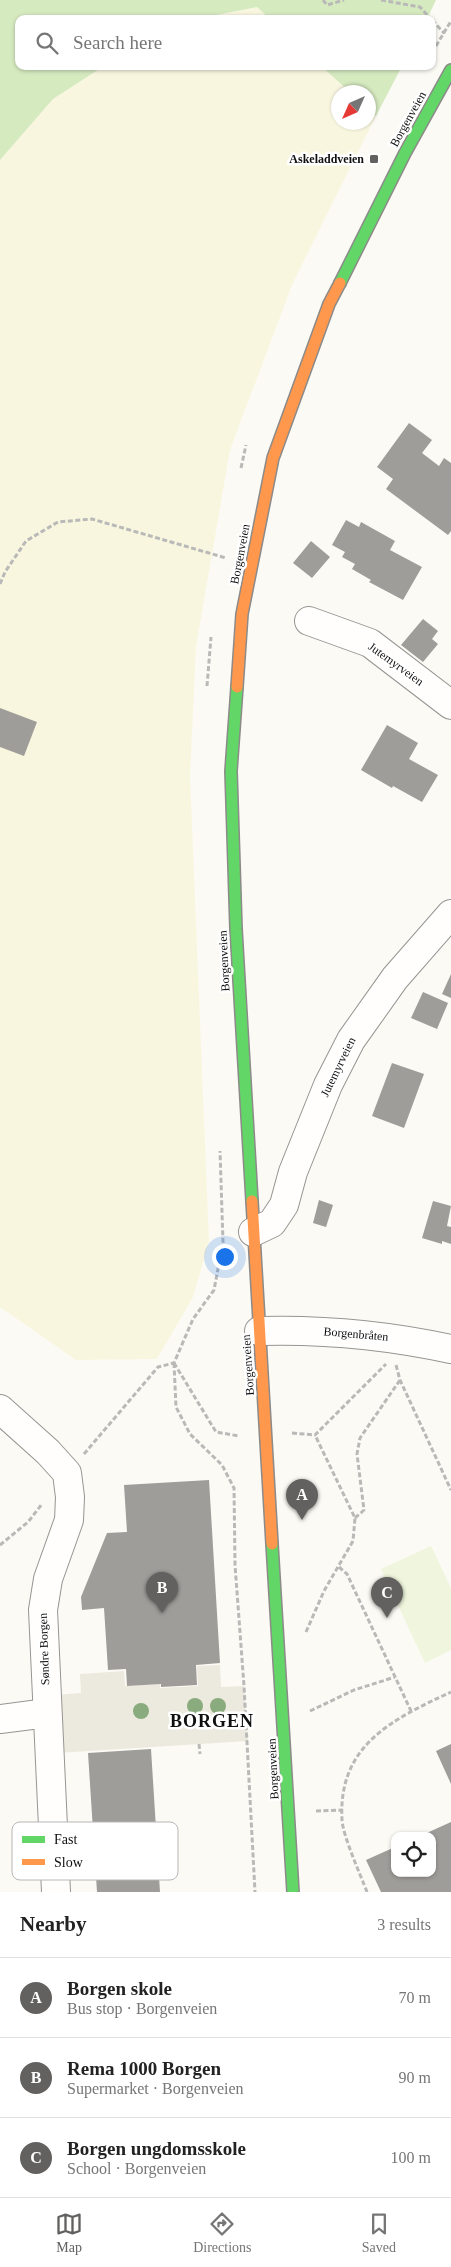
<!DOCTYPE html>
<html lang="en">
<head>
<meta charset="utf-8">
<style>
  :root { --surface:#fff; --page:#f6f6f6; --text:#222; --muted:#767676; --line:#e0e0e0; --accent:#62615f }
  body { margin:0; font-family:"Times New Roman",serif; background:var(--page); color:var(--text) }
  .controls { position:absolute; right:15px; bottom:15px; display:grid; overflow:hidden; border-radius:10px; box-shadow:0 1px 4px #0004 }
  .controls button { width:45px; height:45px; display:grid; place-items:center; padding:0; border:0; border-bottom:1px solid var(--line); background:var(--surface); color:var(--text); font:25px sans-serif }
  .compass { position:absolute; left:331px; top:85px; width:45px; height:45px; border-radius:50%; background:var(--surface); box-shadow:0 1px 4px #0004; rotate:225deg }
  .you { position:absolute; left:224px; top:1256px; width:18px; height:18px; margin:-12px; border:4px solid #fff; border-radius:50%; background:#1a73e8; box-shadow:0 0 0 8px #1a73e833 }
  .badge { display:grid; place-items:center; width:32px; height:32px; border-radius:50%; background:var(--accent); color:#fff; font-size:16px; font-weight:700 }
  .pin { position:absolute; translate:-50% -41px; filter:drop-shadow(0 1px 2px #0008) }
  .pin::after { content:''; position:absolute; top:26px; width:18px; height:15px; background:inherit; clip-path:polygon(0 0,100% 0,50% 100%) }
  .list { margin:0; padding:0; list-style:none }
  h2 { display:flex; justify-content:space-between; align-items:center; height:65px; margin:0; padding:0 20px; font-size:21px }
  h2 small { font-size:16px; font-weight:400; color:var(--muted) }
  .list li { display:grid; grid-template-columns:32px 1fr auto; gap:15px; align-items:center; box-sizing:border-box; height:80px; padding:0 20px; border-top:1px solid var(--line) }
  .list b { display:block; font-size:19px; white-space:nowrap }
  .list p { margin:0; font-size:16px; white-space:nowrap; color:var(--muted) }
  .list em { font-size:16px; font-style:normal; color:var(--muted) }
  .icon { flex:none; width:28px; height:28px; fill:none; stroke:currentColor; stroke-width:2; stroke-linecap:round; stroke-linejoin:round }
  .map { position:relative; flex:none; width:451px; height:1892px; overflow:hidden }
  .search { position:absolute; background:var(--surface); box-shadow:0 1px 4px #0004; left:15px; right:15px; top:15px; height:55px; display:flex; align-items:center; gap:12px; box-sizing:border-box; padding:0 18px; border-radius:10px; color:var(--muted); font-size:19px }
  .sheet { height:305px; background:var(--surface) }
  nav { display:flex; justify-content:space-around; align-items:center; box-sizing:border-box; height:70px; border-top:1px solid var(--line); background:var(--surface); font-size:14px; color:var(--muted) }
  nav a { display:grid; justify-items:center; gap:2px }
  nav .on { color:var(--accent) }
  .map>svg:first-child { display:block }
</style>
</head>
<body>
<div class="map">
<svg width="451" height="1892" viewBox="0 0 451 1892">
  <rect width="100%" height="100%" fill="#fcfaf4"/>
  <path fill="#f9f6e0" d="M 257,7 L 270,19 L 196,19 Z
    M 104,66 L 321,66 L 350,92 L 338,92 L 338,122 L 368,122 L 369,109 L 376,116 L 292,285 L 230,450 L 196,647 L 190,776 L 209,1242 L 193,1297 L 157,1359 L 76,1360 L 0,1307 L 0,160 L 53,99 Z"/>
  <path fill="#d6eac0" d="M 0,0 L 436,0 L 427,19 L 270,19 L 257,7 L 196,19 L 19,19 L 19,66 L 104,66 L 53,99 L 0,160 Z
    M 321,66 L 402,66 L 376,116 L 369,109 L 368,92 L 350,92 Z"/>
  <path fill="#eff6dd" d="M 431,1546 L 451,1588 L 451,1650 L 425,1663 L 381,1569 Z"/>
  <path fill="#ece9df" d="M 220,1665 L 221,1687 L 244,1686 L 248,1741 L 57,1753 L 53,1695 L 81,1693 L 80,1674 L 124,1671 L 125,1686 L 160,1684 L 160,1688 L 198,1686 L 197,1666 Z"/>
  <path fill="#9f9d99" d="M 409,423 L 432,440 L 422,453 L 439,466 L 444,458 L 451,463 L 451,531 L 448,535 L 386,489 L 393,479 L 377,467 Z
    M 346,520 L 359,527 L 361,522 L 395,541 L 390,550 L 422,567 L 403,600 L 369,582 L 371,580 L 352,569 L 355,564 L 342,557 L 345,552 L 332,545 Z
    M 311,541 L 330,557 L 312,578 L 293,563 Z
    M 423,619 L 438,631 L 432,639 L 438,644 L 423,662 L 401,645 Z
    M 0,708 L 37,722 L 24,756 L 0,747 Z
    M 387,725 L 418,743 L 409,759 L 438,775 L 422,802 L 393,786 L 392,788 L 361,770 Z
    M 451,974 L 451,998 L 442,994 Z
    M 423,992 L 448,1003 L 437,1029 L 411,1018 Z
    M 392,1063 L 424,1074 L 404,1128 L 372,1116 Z
    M 319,1200 L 333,1205 L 326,1227 L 313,1223 Z
    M 433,1201 L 451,1206 L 447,1226 L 451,1227 L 451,1244 L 442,1241 L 442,1244 L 422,1238 Z
    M 209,1480 L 220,1663 L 196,1665 L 197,1685 L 161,1687 L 161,1684 L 127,1686 L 126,1669 L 108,1670 L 104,1608 L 82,1610 L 81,1597 L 107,1533 L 127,1532 L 124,1485 Z
    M 451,1744 L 451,1784 L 436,1751 Z
    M 151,1749 L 160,1892 L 97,1892 L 88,1753 Z
    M 451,1822 L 451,1892 L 381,1892 L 366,1860 L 395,1847 L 395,1873 L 432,1873 L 432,1836 L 420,1836 Z"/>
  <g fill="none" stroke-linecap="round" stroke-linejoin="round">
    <defs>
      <path id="street" d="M 309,621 L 370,643 L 451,705
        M 253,1232 L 272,1223 L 284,1205 L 293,1172 L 328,1085 L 351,1040 L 395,978 L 451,914
        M 259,1331 C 326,1329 386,1335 451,1349
        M 0,1409 L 48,1452 L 67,1473 L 70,1497 L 69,1520 L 48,1579 L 43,1610 L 56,1892
        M 0,1719 L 47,1713"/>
      <path id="fast" d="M 340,283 L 405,153 L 451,70
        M 237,687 L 231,771 L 236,929 L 252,1201
        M 272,1544 L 293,1892"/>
      <path id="slow" d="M 237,687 L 242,614 L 273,458 L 329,304 L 340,283
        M 252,1201 L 272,1544"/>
    </defs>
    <use href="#street" stroke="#969592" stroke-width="30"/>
    <use href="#fast" stroke="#8c8b89" stroke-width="14"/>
    <use href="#slow" stroke="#8c8b89" stroke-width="14"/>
    <path stroke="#b9b9b8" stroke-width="3" stroke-dasharray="5 2.5" stroke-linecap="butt" d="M 323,0 L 327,5 L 344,0
      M 381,0 L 420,7 L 431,19
      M 432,20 L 444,33
      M 436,46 L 451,21
      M 241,468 L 246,445
      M 0,584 L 5,572 L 26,541 L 58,522 L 92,519 L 226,558
      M 207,686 L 211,637
      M 174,1363 L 176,1407 L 190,1434 L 222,1465 L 234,1488 L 235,1565 L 244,1686 L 255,1892
      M 174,1363 L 216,1432 L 239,1436
      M 396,1365 L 400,1380 L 451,1490
      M 292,1433 L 315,1435 L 386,1364
      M 84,1454 L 158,1367 L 174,1363 L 193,1319 L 214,1290 L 223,1242 L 220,1151
      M 355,1518 L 364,1510 L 357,1454 L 360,1438 L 400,1380
      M 0,1545 L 28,1522 L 42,1504
      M 339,1567 L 347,1574 L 411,1711
      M 306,1632 L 324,1591 L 353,1541 L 355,1518 L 315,1435
      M 310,1711 L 354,1690 L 395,1677
      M 199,1744 L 200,1754
      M 316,1811 L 342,1810
      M 367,1892 C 361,1876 342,1834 342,1819 C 338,1745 393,1719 451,1692"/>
    <use href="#street" stroke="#fffefd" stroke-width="28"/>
    <use href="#fast" stroke="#63d668" stroke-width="11"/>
    <use href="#slow" stroke="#ff974d" stroke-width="11"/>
  </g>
  <g fill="#8aab7d">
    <circle cx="195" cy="1706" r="8"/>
    <circle cx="218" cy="1706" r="8"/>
    <circle cx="141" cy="1711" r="8"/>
  </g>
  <rect fill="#62615f" stroke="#fff" stroke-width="2" x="369" y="154" width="10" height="10" rx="2.5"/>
  <g text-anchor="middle" stroke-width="5" stroke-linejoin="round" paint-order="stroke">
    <g font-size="12" fill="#0f0f0f" stroke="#fff">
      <text transform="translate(408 119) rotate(-61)" y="4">Borgenveien</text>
      <text transform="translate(240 554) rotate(-79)" y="4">Borgenveien</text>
      <text transform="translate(396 664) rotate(36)" y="4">Jutemyrveien</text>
      <text transform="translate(224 961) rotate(-93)" y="4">Borgenveien</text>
      <text transform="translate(338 1067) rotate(-64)" y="4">Jutemyrveien</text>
      <text transform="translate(356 1334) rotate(5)" y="4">Borgenbråten</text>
      <text transform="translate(248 1365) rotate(-94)" y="4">Borgenveien</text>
      <text transform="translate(44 1649) rotate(-92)" y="4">Søndre Borgen</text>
      <text transform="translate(273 1769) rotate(-93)" y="4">Borgenveien</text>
    </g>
    <g font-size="12" font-weight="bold" fill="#0f0f0f" stroke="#fff" text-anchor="end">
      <text x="364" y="163">Askeladdveien</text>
    </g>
    <g font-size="18" font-weight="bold" letter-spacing="1" fill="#0f0f0f" stroke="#fff">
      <text x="212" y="1727">BORGEN</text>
    </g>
  </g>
  <rect x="12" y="1822" width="166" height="58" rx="8" fill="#fff" stroke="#b7b7b7" stroke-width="1"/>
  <rect x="22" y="1836" width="23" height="7" fill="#63d668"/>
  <rect x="22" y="1859" width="23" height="6" fill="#ff974d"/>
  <g font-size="14" fill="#0f0f0f">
    <text x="54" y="1844">Fast</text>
    <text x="54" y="1867">Slow</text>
  </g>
</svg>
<div class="controls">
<button><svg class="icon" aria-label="locate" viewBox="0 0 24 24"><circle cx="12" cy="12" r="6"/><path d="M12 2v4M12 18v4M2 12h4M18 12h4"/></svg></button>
</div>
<svg class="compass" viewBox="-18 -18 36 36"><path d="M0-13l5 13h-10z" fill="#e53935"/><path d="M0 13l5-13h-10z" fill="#767676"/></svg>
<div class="you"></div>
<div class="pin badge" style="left:302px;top:1520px">A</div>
<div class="pin badge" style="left:162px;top:1613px">B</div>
<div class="pin badge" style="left:387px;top:1618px">C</div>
<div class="search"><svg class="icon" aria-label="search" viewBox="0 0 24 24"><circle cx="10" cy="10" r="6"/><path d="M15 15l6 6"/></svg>Search here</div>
</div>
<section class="sheet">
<h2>Nearby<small>3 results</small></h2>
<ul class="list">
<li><span class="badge">A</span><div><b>Borgen skole</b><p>Bus stop · Borgenveien</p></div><em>70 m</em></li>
<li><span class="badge">B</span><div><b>Rema 1000 Borgen</b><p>Supermarket · Borgenveien</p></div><em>90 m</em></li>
<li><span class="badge">C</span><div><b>Borgen ungdomsskole</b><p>School · Borgenveien</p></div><em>100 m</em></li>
</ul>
</section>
<nav>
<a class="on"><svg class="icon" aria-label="map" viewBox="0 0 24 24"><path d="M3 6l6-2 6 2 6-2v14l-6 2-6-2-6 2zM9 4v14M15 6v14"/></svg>Map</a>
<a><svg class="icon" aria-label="directions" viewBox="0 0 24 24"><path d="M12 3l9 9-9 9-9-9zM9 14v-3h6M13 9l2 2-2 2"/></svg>Directions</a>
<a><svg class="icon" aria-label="saved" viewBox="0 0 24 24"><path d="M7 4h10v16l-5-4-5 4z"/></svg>Saved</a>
</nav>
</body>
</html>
